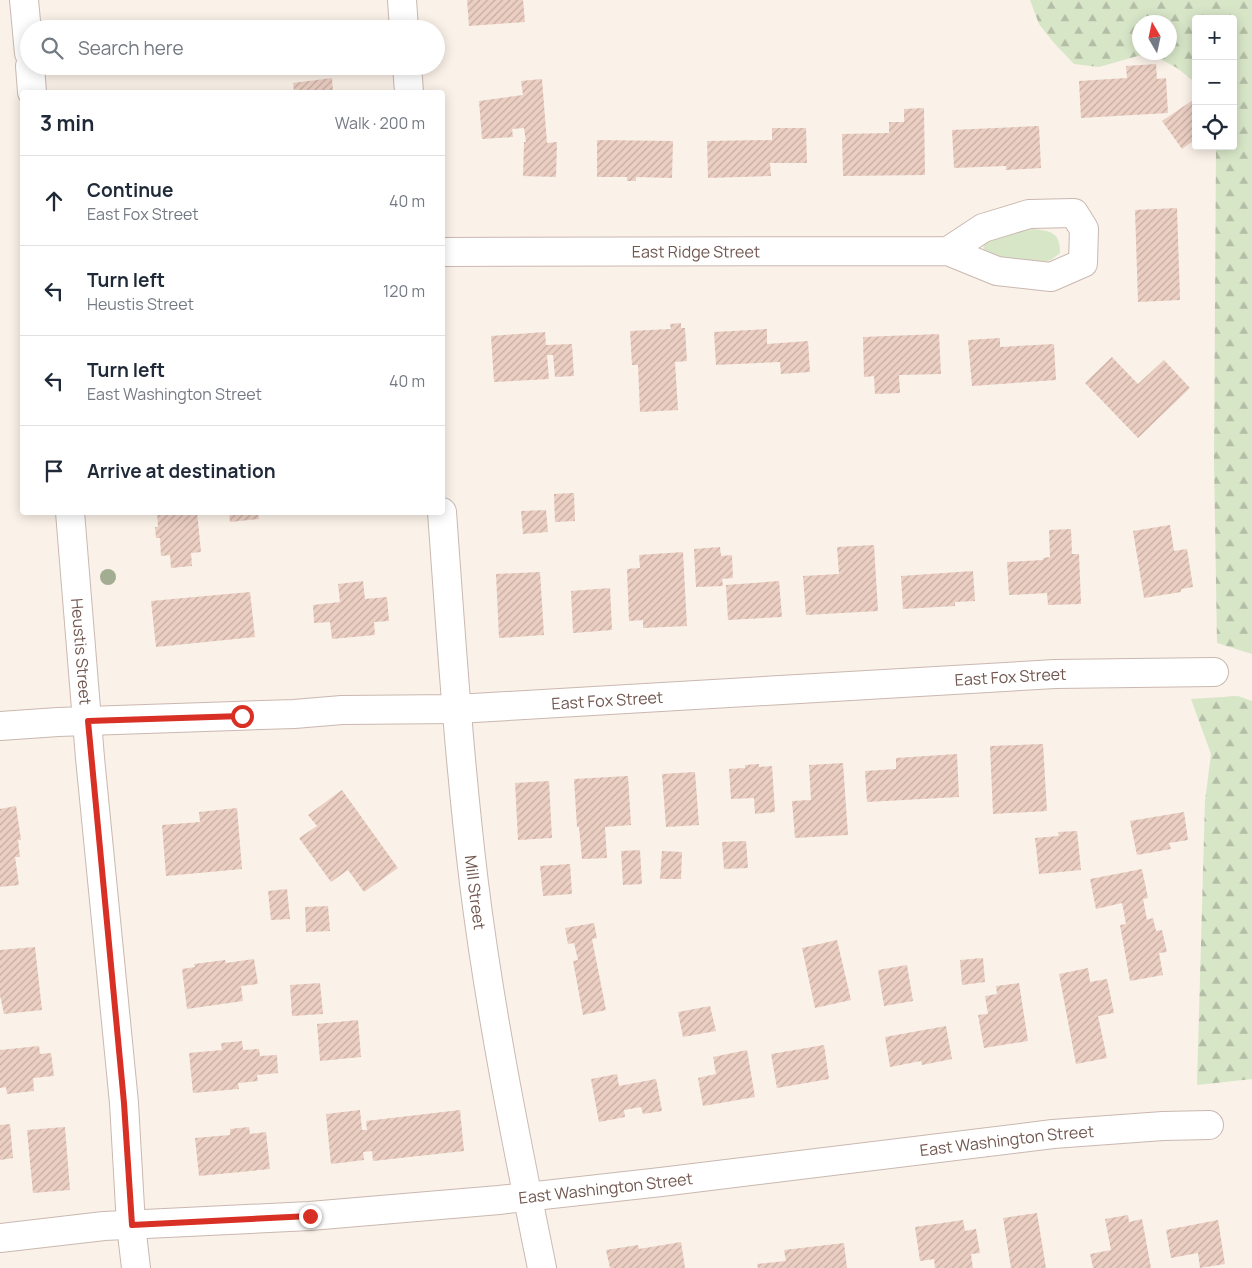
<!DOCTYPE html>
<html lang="en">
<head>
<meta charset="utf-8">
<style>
  :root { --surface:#fff; --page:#f2f2f3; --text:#1f2937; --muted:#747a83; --line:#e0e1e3 }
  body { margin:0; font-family:Manrope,sans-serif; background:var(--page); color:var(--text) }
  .controls { position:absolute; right:15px; top:15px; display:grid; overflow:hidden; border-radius:5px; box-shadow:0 2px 12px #0003 }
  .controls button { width:45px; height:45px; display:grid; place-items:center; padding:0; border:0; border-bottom:1px solid var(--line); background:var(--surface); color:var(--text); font:25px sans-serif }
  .compass { position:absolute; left:1132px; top:15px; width:45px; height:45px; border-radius:50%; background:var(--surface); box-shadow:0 2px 12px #0003; rotate:351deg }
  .stop { position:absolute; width:15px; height:15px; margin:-11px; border:4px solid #d93025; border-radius:50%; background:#fff }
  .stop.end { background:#d93025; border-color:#fff; box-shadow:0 1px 5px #0008 }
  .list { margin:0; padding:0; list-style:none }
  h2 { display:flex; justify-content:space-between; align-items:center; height:65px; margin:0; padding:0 20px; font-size:21px }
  h2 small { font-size:16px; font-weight:400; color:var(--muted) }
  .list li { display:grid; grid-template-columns:32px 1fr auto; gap:15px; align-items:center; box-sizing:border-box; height:90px; padding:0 20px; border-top:1px solid var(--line) }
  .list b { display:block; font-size:19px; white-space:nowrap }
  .list p { margin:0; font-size:16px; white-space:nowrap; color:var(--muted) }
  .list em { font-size:16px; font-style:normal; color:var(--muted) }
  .icon { flex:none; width:28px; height:28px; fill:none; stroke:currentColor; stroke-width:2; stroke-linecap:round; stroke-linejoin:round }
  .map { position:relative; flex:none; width:1252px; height:1268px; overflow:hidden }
  .search { position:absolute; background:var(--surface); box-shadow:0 2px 12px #0003; left:20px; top:20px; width:425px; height:55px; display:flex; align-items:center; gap:12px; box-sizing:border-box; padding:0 18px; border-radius:28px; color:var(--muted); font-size:19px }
  .panel { position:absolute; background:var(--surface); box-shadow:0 2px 12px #0003; left:20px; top:90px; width:425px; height:425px; border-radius:5px }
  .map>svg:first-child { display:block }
</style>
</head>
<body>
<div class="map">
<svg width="1252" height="1268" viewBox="0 0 1252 1268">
  <defs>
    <pattern id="forest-firs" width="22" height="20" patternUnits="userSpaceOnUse" patternTransform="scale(1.25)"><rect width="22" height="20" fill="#d8e6c8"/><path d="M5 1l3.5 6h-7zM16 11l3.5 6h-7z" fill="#b4bda5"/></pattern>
    <pattern id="building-hatch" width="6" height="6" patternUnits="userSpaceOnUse" patternTransform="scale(1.25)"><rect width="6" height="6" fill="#eccfc3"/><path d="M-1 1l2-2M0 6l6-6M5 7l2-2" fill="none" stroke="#c4aba1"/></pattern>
  </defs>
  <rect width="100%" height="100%" fill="#faf1e8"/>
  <path fill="#d8e6c8" d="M 1026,228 C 1046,231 1061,229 1060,253 L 1051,260 L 1031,266 L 990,256 L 984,251 L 983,244 L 999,233 Z"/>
  <path fill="url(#forest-firs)" d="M 1030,0 L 1252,0 L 1252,654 L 1217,643 L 1214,462 L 1216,146 L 1233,146 L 1233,19 L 1196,19 L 1196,83 L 1177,68 L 1149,53 L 1170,52 L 1170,22 L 1140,22 L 1140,52 L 1148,53 L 1099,67 L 1074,64 L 1054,43 L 1039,24 Z
    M 1238,696 L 1252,701 L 1252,1079 L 1197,1085 L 1205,801 L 1211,754 L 1191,699 Z"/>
  <path fill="url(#building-hatch)" d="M 467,0 L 523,0 L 525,22 L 469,26 Z
    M 176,23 L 176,29 L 127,29 L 127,27 Z
    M 267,24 L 267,29 L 242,29 L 242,27 Z
    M 1156,64 L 1157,79 L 1166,78 L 1168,113 L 1081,118 L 1079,81 L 1127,78 L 1126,66 Z
    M 332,78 L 333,92 L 294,92 L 293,83 Z
    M 542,79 L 547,143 L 557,142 L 556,177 L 523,176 L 524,142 L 526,142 L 524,128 L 512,129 L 513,137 L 482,139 L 479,101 L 523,95 L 521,81 Z
    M 1196,98 L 1196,139 L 1182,149 L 1162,121 Z
    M 924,108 L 925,175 L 843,176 L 842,134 L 889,133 L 889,122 L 904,122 L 904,109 Z
    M 1039,126 L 1041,168 L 1006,170 L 1006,166 L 954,168 L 952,130 Z
    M 772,128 L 806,128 L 807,163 L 770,163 L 771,176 L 708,178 L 707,141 L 772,140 Z
    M 597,140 L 673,141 L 672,178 L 636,177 L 636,181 L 627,181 L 627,177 L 597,177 Z
    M 1177,208 L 1180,300 L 1138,302 L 1135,210 Z
    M 681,323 L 681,328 L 685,328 L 687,361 L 675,362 L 678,410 L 640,412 L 638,365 L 632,365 L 630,331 L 671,329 L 670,324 Z
    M 767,329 L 767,344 L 808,341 L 810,372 L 781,374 L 780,362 L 716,365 L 714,332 Z
    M 545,332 L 546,345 L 572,344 L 574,376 L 555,377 L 553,355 L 547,355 L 549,379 L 494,382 L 491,336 Z
    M 939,334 L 941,374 L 899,375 L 900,393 L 875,394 L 874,376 L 864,377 L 863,337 Z
    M 1000,338 L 1000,347 L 1054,344 L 1056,380 L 972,386 L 968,340 Z
    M 1112,357 L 1138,384 L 1164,360 L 1190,388 L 1138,438 L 1085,383 Z
    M 574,493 L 575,521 L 555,522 L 554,494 Z
    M 546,510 L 548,532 L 523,534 L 521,511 Z
    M 157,512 L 197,512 L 201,552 L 191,553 L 192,566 L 171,568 L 170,555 L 161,556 L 160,538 L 156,538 L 155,527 L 158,527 Z
    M 229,512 L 258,512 L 259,519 L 230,522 Z
    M 1170,525 L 1174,551 L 1187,549 L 1193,587 L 1181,589 L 1181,592 L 1144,598 L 1133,531 Z
    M 1071,529 L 1072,554 L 1079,554 L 1081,604 L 1048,605 L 1047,593 L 1009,595 L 1007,562 L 1043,560 L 1043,558 L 1050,557 L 1049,530 Z
    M 874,545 L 878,611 L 806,615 L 803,576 L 839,574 L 837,547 Z
    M 720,547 L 721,556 L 732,555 L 733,578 L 722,579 L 723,586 L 696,587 L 694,549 Z
    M 683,552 L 687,626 L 643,628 L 643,620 L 629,621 L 627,569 L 640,568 L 639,555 Z
    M 973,571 L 975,601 L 955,602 L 955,606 L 903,609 L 901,576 Z
    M 540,572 L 544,635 L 499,638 L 496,574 Z
    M 363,581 L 365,599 L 387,597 L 389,621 L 374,622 L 375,635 L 332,639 L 330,622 L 314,623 L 313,605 L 340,602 L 338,584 Z
    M 779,581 L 782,617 L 728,620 L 726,585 Z
    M 610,588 L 612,630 L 573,633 L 571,591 Z
    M 250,592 L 255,637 L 156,647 L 151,601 Z
    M 1043,744 L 1047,811 L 993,814 L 990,746 Z
    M 957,754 L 959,797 L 867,802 L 865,771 L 896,769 L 896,758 Z
    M 843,763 L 848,835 L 795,838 L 792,801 L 811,800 L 809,765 Z
    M 759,764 L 759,767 L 772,766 L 775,812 L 755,814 L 754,798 L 731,799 L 729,769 L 745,768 L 745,765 Z
    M 695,772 L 699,825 L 666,827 L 662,774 Z
    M 628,776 L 631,825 L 605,827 L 607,858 L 582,859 L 579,827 L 577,827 L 574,779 Z
    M 549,781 L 552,838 L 518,840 L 515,783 Z
    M 342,790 L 398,868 L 364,892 L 348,870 L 331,882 L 299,838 L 317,826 L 308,815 Z
    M 16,806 L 21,840 L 18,840 L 20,857 L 15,857 L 19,885 L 0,887 L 0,809 Z
    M 237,808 L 242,869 L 166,876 L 162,825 L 200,822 L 199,812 Z
    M 1184,812 L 1188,840 L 1169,843 L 1171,849 L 1137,855 L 1130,821 Z
    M 1077,831 L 1081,870 L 1039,874 L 1035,838 L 1059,836 L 1058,832 Z
    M 746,841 L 748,868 L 724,869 L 722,842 Z
    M 640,850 L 642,884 L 623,885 L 621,851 Z
    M 662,851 L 682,852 L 681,879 L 660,879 Z
    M 570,864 L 572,894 L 543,896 L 540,866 Z
    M 1142,869 L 1148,898 L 1143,899 L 1147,920 L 1153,918 L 1156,931 L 1162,930 L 1167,952 L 1159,953 L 1163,975 L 1130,981 L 1120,925 L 1126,924 L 1122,903 L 1096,909 L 1090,879 Z
    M 287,889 L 290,919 L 271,920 L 268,891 Z
    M 328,906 L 330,931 L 306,932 L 305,907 Z
    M 594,923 L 597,938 L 592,939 L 606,1010 L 583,1015 L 573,961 L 578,960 L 574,943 L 568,944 L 565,928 Z
    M 837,940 L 851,1000 L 815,1008 L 802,948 Z
    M 35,947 L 42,1010 L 4,1014 L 0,995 L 0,950 Z
    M 983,958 L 985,982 L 962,985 L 960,960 Z
    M 254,959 L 258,984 L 241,986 L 243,1001 L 187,1009 L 182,969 L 195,967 L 194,964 L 225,960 L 226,963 Z
    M 907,965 L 913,1001 L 884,1006 L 878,970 Z
    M 1088,968 L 1090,982 L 1107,979 L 1114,1013 L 1098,1016 L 1107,1058 L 1076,1064 L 1059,974 Z
    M 320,983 L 323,1014 L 292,1016 L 290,985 Z
    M 1019,983 L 1028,1041 L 984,1048 L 978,1015 L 988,1014 L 985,996 L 997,994 L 996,986 Z
    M 710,1006 L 716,1031 L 683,1037 L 678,1012 Z
    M 358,1020 L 361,1057 L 320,1061 L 317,1024 Z
    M 946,1026 L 952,1059 L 922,1065 L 921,1061 L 890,1067 L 885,1037 Z
    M 242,1041 L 243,1050 L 259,1049 L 260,1056 L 277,1055 L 278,1073 L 257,1075 L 258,1081 L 238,1083 L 239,1089 L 193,1093 L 189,1053 L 222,1050 L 221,1043 Z
    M 824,1045 L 829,1079 L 777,1088 L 771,1054 Z
    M 39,1046 L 40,1054 L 51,1053 L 54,1076 L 33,1078 L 34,1091 L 7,1094 L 6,1087 L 0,1088 L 0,1050 Z
    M 747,1050 L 755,1097 L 703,1106 L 698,1078 L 716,1074 L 713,1057 Z
    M 617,1074 L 619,1086 L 656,1079 L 662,1111 L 643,1114 L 641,1107 L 624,1110 L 625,1117 L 599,1122 L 591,1079 Z
    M 360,1110 L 362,1130 L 367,1130 L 366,1121 L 460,1110 L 464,1151 L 373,1161 L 372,1151 L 363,1152 L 364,1160 L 331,1164 L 326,1114 Z
    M 10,1124 L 13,1158 L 0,1160 L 0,1125 Z
    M 65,1127 L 70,1190 L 33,1193 L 27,1130 Z
    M 249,1127 L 250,1134 L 266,1132 L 270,1169 L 199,1176 L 195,1138 L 230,1135 L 230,1129 Z
    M 1037,1213 L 1046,1268 L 1011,1268 L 1003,1218 Z
    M 1128,1215 L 1129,1222 L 1142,1219 L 1151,1268 L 1093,1268 L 1090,1254 L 1111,1250 L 1105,1219 Z
    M 963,1220 L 965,1231 L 976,1229 L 980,1253 L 971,1254 L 973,1268 L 935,1268 L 934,1259 L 920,1261 L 915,1227 Z
    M 1218,1220 L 1225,1264 L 1200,1268 L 1198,1253 L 1171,1258 L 1166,1230 Z
    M 681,1242 L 685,1268 L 610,1268 L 606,1250 L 638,1245 L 639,1249 Z
    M 844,1243 L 847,1268 L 758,1268 L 757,1264 L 786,1261 L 784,1250 Z"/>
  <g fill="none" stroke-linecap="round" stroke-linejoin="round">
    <defs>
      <g id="minor">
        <path d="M 24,0 L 29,53"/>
        <path d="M 402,0 L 404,29"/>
        <path d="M 30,66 L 32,92"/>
        <path d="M 407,66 L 409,92"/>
        <path id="s1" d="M 442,252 L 948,251 L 997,271 L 1051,277 L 1083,263 L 1084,229 L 1074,213 L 1029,214 L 983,228 L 948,251"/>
        <path id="s2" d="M 70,512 L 90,758 L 124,1103 L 131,1225 L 136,1268"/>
        <path id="s3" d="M 442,512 C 451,636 459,760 474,883 C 490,1012 516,1140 542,1268"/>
        <path id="s4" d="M 0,726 L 58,722 L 294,714 L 342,710 L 457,709 L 1055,674 L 1214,672"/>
        <path id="s5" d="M 0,1238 L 104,1226 L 310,1216 L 499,1200 L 661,1182 L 1053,1134 L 1163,1126 L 1209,1125"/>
      </g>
    </defs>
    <use href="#minor" stroke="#cab8b0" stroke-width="30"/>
    <use href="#minor" stroke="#fff" stroke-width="28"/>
  </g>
  <circle fill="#a3ad91" cx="108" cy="577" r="8"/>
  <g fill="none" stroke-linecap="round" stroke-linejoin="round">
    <path stroke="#d93025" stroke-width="6" d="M 242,716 L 88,721 L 124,1103 L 132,1225 L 310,1216"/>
  </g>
  <g text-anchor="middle" stroke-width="4" stroke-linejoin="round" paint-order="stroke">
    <g font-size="16" fill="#71574f" stroke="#fdf5ee">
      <text dy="6" stroke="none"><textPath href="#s1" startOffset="254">East Ridge Street</textPath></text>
      <text dy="6" stroke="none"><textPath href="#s2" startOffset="140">Heustis Street</textPath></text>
      <text dy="6" stroke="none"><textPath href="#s4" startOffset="1012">East Fox Street</textPath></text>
      <text dy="6" stroke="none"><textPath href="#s4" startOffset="608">East Fox Street</textPath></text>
      <text dy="6" stroke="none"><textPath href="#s3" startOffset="382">Mill Street</textPath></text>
      <text dy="6" stroke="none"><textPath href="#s5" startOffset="1012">East Washington Street</textPath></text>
      <text dy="6" stroke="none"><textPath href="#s5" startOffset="608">East Washington Street</textPath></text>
    </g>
  </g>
</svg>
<div class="controls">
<button>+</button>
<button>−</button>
<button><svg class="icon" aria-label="locate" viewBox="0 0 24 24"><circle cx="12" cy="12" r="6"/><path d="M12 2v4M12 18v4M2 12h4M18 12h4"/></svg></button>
</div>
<svg class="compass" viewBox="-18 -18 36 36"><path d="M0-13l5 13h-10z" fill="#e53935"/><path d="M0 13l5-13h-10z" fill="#747a83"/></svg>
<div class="stop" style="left:242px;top:716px"></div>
<div class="stop end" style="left:310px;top:1216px"></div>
<div class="search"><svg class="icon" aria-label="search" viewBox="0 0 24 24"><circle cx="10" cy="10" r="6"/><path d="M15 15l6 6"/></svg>Search here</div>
<section class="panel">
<h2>3 min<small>Walk · 200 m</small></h2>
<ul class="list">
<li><svg class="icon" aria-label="ahead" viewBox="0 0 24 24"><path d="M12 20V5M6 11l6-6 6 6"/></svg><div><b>Continue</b><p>East Fox Street</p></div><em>40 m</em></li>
<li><svg class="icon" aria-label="left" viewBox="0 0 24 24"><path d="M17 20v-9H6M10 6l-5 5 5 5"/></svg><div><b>Turn left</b><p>Heustis Street</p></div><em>120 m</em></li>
<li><svg class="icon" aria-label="left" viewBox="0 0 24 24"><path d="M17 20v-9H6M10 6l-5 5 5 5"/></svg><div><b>Turn left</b><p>East Washington Street</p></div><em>40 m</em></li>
<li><svg class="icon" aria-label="arrive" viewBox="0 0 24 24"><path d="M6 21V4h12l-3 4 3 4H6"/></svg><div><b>Arrive at destination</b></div></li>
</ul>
</section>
</div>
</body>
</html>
